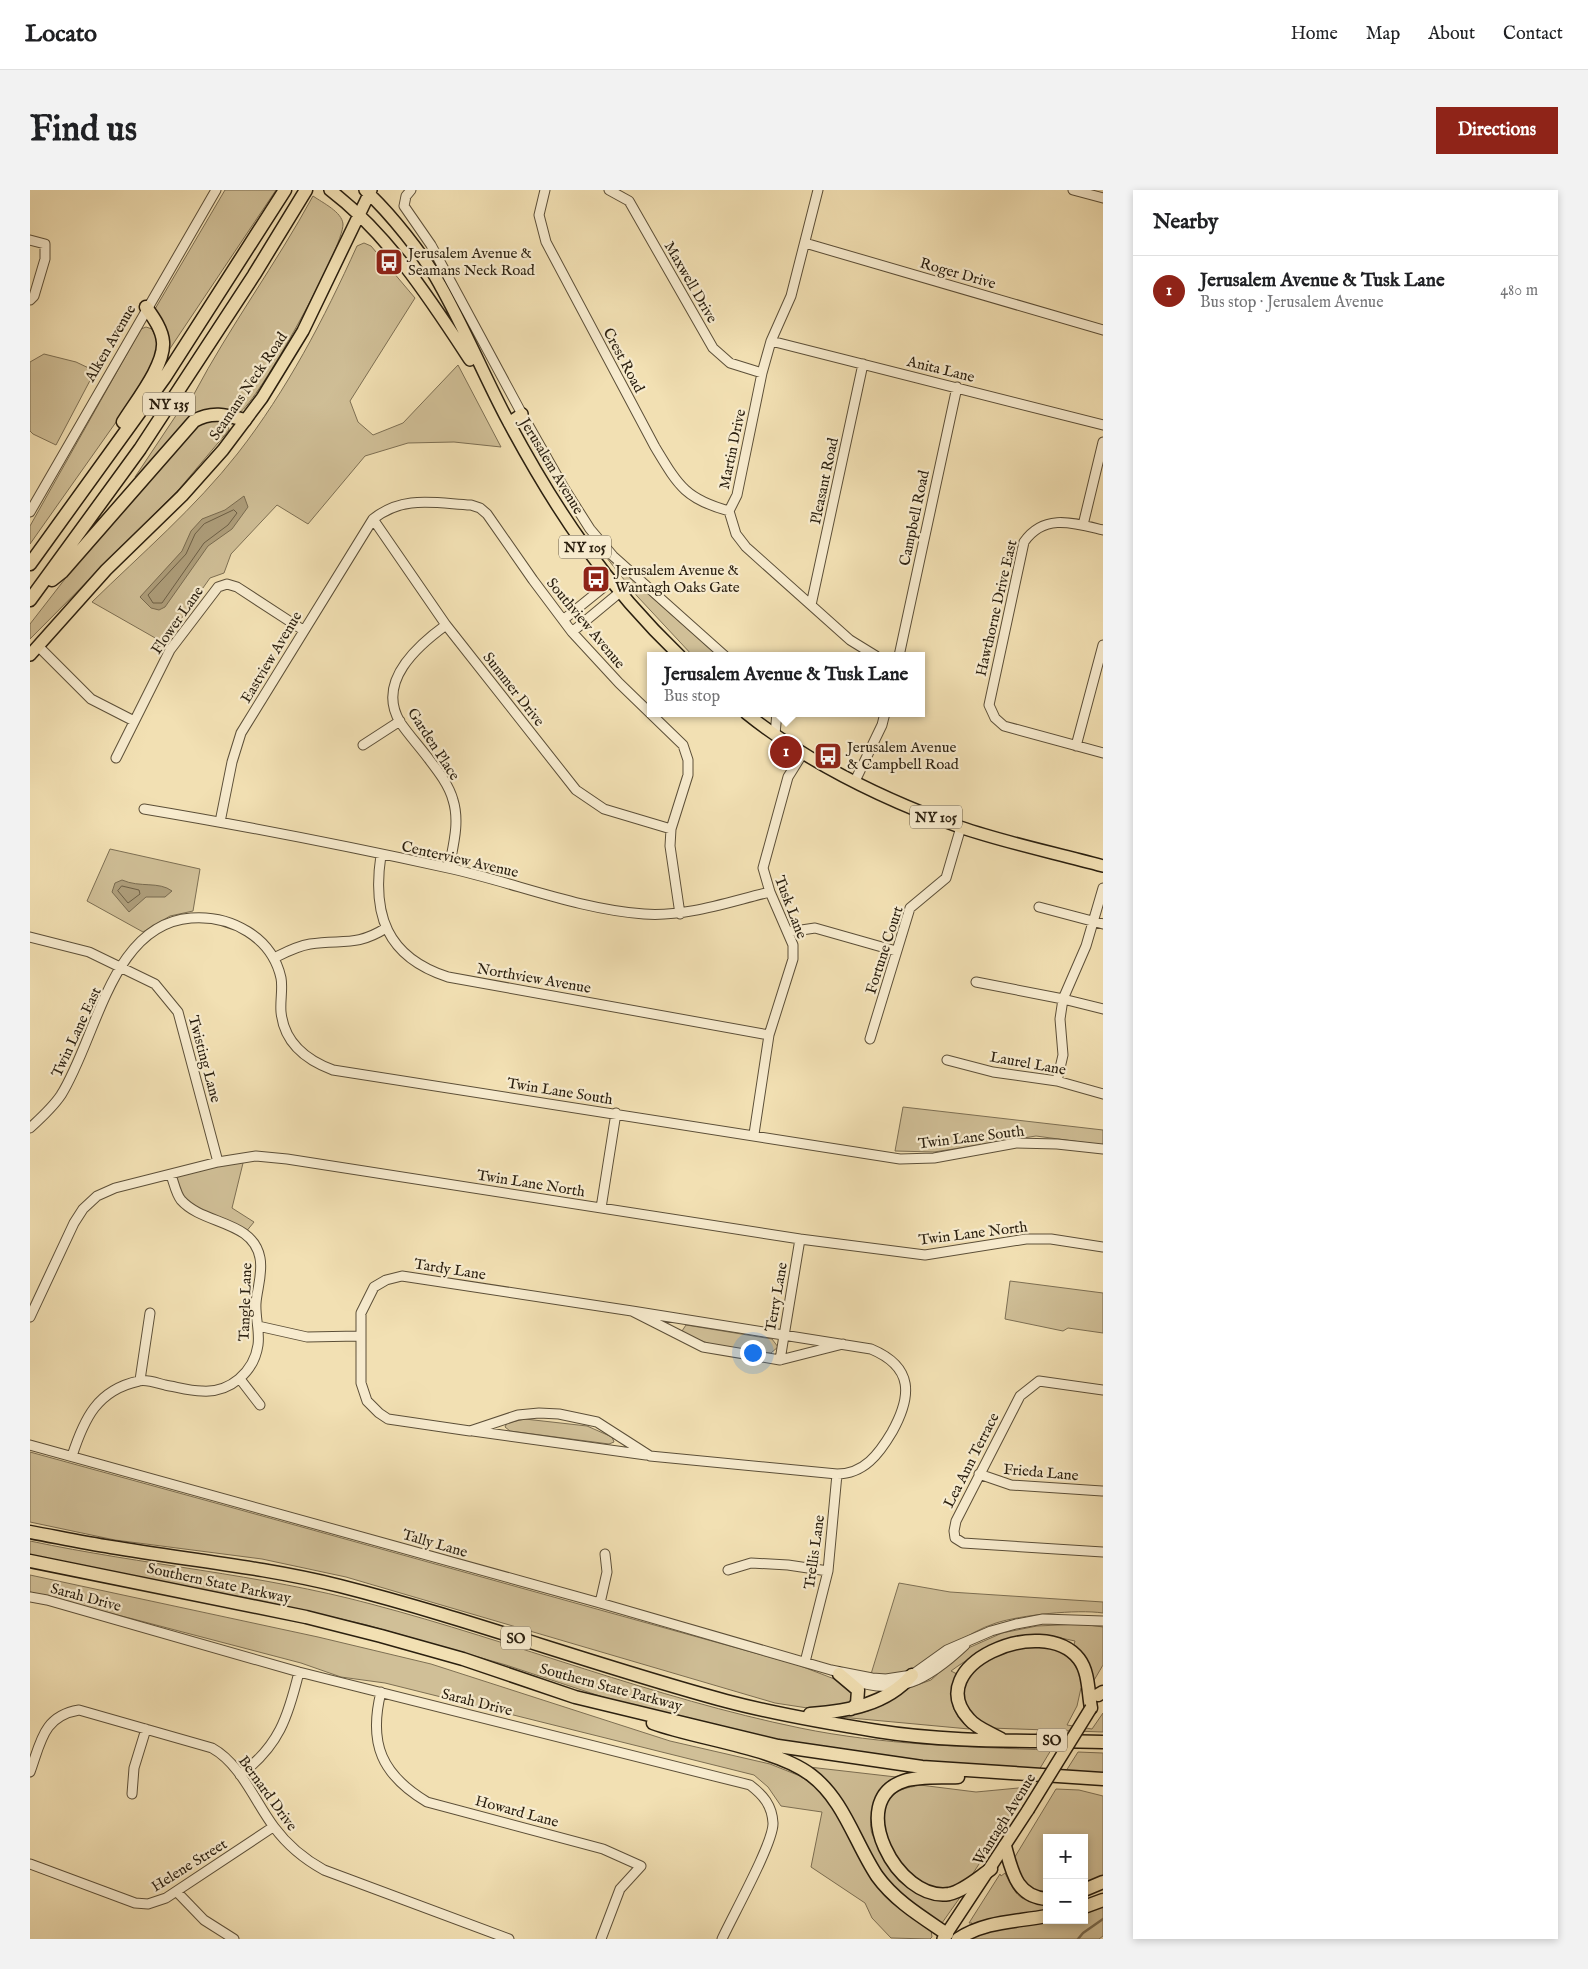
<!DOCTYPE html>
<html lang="en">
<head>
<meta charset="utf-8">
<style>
  :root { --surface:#fff; --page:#f2f2f2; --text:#202124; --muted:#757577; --line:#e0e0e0; --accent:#8f2418 }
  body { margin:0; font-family:"IM FELL English",serif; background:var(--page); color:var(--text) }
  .controls { position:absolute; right:15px; bottom:15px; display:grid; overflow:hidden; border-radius:0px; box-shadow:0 2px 8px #0003 }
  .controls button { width:45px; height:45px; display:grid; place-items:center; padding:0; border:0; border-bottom:1px solid var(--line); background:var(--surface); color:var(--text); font:25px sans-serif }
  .you { position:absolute; left:722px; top:1162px; width:18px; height:18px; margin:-12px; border:4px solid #fff; border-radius:50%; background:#1a73e8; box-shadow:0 0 0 8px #1a73e833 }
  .badge { display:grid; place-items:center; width:32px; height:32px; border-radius:50%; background:var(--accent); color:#fff; font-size:16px; font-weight:700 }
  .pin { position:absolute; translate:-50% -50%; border:2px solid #fff; box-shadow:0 1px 5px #0006 }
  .popup { position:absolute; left:617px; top:462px; width:278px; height:65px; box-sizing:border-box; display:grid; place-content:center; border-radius:0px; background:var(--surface); filter:drop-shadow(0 1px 4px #0005); font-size:16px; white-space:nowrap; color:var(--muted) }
  .popup b { font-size:19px; color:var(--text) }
  .popup::after { content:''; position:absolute; left:50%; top:100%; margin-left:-10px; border:10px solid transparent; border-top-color:var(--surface) }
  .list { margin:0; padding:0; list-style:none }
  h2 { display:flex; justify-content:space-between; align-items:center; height:65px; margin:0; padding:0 20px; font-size:21px }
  h2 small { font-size:16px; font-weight:400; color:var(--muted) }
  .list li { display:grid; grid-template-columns:32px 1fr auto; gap:15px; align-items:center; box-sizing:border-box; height:70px; padding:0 20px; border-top:1px solid var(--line) }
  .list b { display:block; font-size:19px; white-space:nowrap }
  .list p { margin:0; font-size:16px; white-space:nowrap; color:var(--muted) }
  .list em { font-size:16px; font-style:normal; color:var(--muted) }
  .map { position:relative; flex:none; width:1073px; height:1749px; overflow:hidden; border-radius:0px }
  header { display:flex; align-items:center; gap:30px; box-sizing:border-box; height:70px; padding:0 25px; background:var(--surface); border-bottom:1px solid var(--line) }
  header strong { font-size:24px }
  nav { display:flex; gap:28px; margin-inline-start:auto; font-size:18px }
  .intro { display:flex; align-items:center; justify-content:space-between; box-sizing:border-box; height:120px; padding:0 30px }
  h1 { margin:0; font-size:35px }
  .button { padding:12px 22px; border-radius:0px; background:var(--accent); color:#fff; font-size:18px; font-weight:700 }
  main { display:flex; gap:30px; padding:0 30px }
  aside { flex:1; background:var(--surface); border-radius:0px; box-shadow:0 2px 8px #0003 }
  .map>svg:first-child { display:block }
</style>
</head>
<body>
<header>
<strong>Locato</strong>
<nav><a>Home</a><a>Map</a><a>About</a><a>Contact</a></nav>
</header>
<div class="intro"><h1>Find us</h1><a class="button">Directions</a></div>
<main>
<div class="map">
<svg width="1073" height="1749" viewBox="0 0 1073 1749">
  <rect width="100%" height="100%" fill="#f2e0b3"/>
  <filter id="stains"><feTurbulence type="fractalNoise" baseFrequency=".004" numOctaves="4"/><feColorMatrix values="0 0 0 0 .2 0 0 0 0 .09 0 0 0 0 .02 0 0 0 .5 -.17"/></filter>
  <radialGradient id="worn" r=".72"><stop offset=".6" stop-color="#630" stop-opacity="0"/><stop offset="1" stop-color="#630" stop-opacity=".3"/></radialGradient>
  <path fill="#d0bf97" stroke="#7d6f53" d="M 195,0 L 246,0 L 137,163 L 125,119 Z
    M 283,6 C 293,13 312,22 313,34 C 314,57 228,212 209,223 L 182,219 L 171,221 L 110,286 L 105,287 L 161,203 L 164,204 C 200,136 246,74 283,6 Z
    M 334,53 L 341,56 L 385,108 L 320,211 L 328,232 L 343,245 L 373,233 L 428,175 L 471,257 L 424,252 L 378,253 L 335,266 L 278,334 L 247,315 L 201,364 L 194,383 L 180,388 L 134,453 L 62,412 C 111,364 165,318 208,263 C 257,200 294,129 327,56 Z
    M 116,137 L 122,139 L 129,154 L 120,184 L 0,354 L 0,336 L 111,139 Z
    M 14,164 L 46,172 L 65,181 L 26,255 L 3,244 L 0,241 L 0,172 Z
    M 179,230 L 195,230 L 198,233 L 199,240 L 150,298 L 0,449 L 0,434 L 45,376 L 166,236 Z
    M 565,353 L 609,396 L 688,466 L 663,466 L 607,406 Z
    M 80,659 L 170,679 L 163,721 L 140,726 L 113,742 L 57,711 Z
    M 873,917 L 1073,940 L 1073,955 L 1006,946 L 904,962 L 865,961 Z
    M 214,969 L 202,1018 L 224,1032 L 215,1043 L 159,1016 L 142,986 Z
    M 980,1091 L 1073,1103 L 1073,1143 L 1038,1138 L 1033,1141 L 975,1129 Z
    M 656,1135 L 742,1149 L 748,1157 L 741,1163 C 711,1159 679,1159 652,1141 Z
    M 495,1229 L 557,1236 L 582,1247 L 584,1252 L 579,1254 L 480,1241 L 475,1237 L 477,1233 Z
    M 0,1262 C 256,1332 512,1404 768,1475 L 820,1495 L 825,1501 L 822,1515 L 784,1519 L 745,1513 L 316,1387 L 232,1369 L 85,1350 L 0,1332 Z
    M 0,1351 C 113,1375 229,1384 341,1414 C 485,1452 624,1508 770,1538 C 853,1555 937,1557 1021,1560 L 1009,1580 L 919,1577 L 767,1557 L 582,1510 L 476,1475 L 337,1435 L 246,1414 L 0,1365 Z
    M 0,1385 L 288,1447 L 401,1474 L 640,1551 L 740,1574 L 770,1586 L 789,1599 L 800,1613 L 839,1681 L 901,1740 L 902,1747 L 900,1749 L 861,1748 L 842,1728 L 835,1713 L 781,1677 L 792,1622 L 751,1616 L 738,1597 L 724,1585 L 355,1493 L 311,1487 L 271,1473 L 0,1402 Z
    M 869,1393 L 920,1402 L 1073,1412 L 1073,1423 C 1047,1419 991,1425 966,1433 C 934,1443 910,1468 879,1481 C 867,1486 854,1485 841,1484 Z
    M 1051,1434 L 1073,1437 L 1073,1475 L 1063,1492 L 1043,1458 L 1045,1451 C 1035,1449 1024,1446 1014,1446 C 980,1445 948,1461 921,1481 L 927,1484 C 918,1508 920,1521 939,1539 L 810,1527 L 838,1521 L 876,1499 L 901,1490 L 936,1459 L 972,1443 L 1007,1436 Z
    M 1012,1454 C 1035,1460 1049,1473 1053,1497 L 1051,1498 L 1047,1516 L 1037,1535 L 1062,1539 L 1073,1523 L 1073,1542 L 960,1538 L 937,1524 C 936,1518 933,1511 932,1505 C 928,1465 985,1460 1012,1454 Z
    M 1048,1562 L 1073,1563 L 1073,1583 L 1036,1581 Z
    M 779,1577 L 866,1587 C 864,1592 859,1593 855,1597 C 845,1607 839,1625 841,1639 C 841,1644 846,1651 848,1656 C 863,1688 892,1720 931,1706 L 912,1733 L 876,1711 L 857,1692 Z
    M 890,1595 L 946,1602 L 999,1597 L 938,1691 C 925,1699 901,1705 887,1694 C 864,1676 832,1618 871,1600 C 877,1597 884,1597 890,1595 Z
    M 1026,1599 L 1049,1600 L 1073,1606 L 1073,1688 L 1054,1696 L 1054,1648 L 1017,1648 L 1017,1707 L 994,1699 L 983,1670 Z
    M 975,1683 C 987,1707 989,1711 1017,1715 L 1017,1722 L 941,1736 L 942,1733 L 939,1733 L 970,1684 L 971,1686 Z
    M 1073,1716 L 1073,1746 L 1069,1749 L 939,1749 C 971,1731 1018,1730 1054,1730 L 1054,1722 Z"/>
  <path fill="#ae9e7b" stroke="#796b50" d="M 214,306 L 218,317 L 202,339 L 178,356 L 135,417 L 129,420 L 121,418 L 110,407 L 152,361 L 161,341 L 172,329 L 195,320 Z
    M 92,690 C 110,698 129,691 142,701 L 135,707 L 116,707 L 99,722 L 82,702 L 85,693 Z"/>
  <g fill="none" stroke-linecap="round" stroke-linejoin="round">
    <path stroke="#6c5e45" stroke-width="1" d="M 204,320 L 207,323 L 198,335 L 174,353 L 132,413 L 123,413 L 118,405 L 156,364 L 165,344 L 174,334 Z
      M 92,696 L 109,700 L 110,704 L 98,713 L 88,701 Z"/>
    <path stroke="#796b50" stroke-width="2.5" d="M 1048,1749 L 1053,1743 L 1073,1729"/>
    <defs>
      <path id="minor" d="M 381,0 L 376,6 L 374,16 L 401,55 L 492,224 L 534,298 L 560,339 L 583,366 L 695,466
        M 515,0 L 509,25 L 516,52 L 625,257 C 648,295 655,309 699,321
        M 579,0 L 599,11 L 683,158 L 700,173 L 732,183
        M 788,0 L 761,106 L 741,151 L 732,183 L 707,305 L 699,321 L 706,344 L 716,357 L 820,450 L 846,466
        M 1043,0 L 1073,8
        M 0,50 L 15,54 L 15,69 L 4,106 L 0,110
        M 775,53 L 1073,140
        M 741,151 L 1073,235
        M 0,322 L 186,0
        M 343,329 L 416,435 L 546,600 L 574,619 L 641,639
        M 1053,335 L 1073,252
        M 1073,340 C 1044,333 1014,323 994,352 L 959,515 L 965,528 L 974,536 L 1073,563
        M 781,415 L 833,174
        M 533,430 L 580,392
        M 416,435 C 387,456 346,492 370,532 C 378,544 389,556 398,568 C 408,581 419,595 423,610 C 430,632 423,656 419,678
        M 542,442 L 589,403
        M 8,456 L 61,509 L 104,531
        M 869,466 L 927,197
        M 745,544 L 747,523
        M 333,555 L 370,531
        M 1046,556 L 1073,455
        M 86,568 L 140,460 L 188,397 L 197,394 L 207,397 L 273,440
        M 825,591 L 852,535 L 855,523
        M 114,619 C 216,636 317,656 418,678 C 483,692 547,719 614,724 C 657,727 698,712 740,702
        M 190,632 L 202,572 L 211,543 L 343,329 C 373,305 404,313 441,315 L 450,318 L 457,324 L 503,390 L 542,442 L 589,493 L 653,555 L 658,570 L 658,585 L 641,639 L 640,656 L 650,724
        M 351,665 C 342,724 356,767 418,787 L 739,845
        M 1009,717 L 1073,734
        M 758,742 L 785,738 L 866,761
        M 0,747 L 59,762 L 125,794 L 148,822 L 188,972
        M 244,768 C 256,762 267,756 280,754 C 312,749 326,757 356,738
        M 946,792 L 1033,809 L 1073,819
        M 840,849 L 880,718 L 916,688 L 931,637
        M 917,870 L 963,882 L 1027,891 L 1073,904
        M 1027,891 L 1033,865 L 1030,829 L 1033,809 L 1056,756 L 1073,698
        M 0,938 C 11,928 23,917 31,905 C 67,848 81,734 161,728 C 201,725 242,747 251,788 C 253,798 250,811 251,822 C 254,852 276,870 303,880 L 870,969 L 904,968 L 986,953 L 1027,954 L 1073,959
        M 724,944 L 739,845 L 763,769 L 763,755 L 740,702 L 733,678 L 758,587 L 773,563
        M 571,1018 L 586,923
        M 602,1121 L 841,1159 C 884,1177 882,1206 862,1242 C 849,1264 834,1284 807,1284 L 620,1266 L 567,1232 L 529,1224 L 509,1223 L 488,1225 L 440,1241 L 358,1229 L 349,1223 L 337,1211 L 331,1193 L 331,1123 L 344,1097 L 356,1090 L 372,1086 L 602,1121 L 673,1157 L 750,1170 L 813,1154
        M 0,1127 L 44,1033 L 53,1019 L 67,1006 L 85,998 L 188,972 L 226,966 L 257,969 L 770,1049 L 895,1065 L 996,1049 L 1021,1049 L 1073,1057
        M 228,1136 L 277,1147 L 329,1146
        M 750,1170 L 770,1049
        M 210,1189 L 230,1215
        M 110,1190 L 120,1123
        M 1073,1200 L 1009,1191 L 990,1206 L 926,1331 L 924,1341 L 925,1348 L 933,1353 L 1073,1362
        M 443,1241 L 616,1265
        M 0,1255 L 570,1413 L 801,1480 L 842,1488 L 856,1489 L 882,1485 L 917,1460 L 961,1441 L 986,1434 L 1013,1429 L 1073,1431
        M 42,1266 C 54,1229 67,1200 109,1191 C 116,1189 127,1193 135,1195 C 147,1197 160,1201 172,1201 C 200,1203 224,1182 228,1155 C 230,1141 225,1127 226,1113 C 227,1099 233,1083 230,1068 C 223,1030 173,1035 151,1010 C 146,1004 144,993 141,985
        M 949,1284 L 981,1295 L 1072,1301
        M 698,1380 L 721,1373 L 758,1375 L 798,1381
        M 0,1407 L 17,1410 L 269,1482 L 720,1595 C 733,1605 742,1615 743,1633 C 744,1652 702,1727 692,1749
        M 570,1413 L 577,1382 L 575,1364
        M 775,1472 L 798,1381 L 807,1284
        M 818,1488 C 867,1509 899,1489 935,1455
        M 351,1502 C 338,1554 352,1585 397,1612 L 573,1659 L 611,1676 L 590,1699 L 571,1749
        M 0,1582 C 11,1552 13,1526 49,1520 L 182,1558 C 211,1574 225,1612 244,1637 C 258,1656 274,1669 294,1680 L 479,1749
        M 210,1585 C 249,1556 258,1527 269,1482
        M 102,1604 L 104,1578 L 116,1539
        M 0,1674 L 105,1713 L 118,1714 L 136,1708 L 243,1637
        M 147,1702 L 174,1730 L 204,1749"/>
      <path id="major" d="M 300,0 C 359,45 400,109 440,170
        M 335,0 C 360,23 394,65 410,95 C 435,139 454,186 478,231 C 526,321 576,395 650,466
        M 479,233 L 492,224
        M 0,465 L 76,380 L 152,306 L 193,260 L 232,208 L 273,141 L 341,0
        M 716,523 C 778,573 855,610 930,637 C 976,653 1026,663 1073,676
        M 913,1749 L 998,1620"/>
      <path id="highway" d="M 93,232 C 106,211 135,175 133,152 C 132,139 123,127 116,117
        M 0,374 L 135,187 L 255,0
        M 22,390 L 32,382 L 164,231 C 182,221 196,225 215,230
        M 0,410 L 110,259 L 224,85 L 276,0
        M 0,1342 C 27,1347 54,1353 81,1357 C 158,1370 234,1377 310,1396 C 440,1429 566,1476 696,1511 C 745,1524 797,1533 847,1541 C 922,1553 998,1550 1073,1552
        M 0,1371 L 276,1427 L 351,1446 L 433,1469 L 545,1507 L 748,1556 L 892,1577 L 1073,1589
        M 809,1484 L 828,1500 L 827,1514 L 821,1519
        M 1068,1505 L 1073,1502
        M 780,1524 C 818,1521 856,1515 882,1485
        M 623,1533 C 667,1549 746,1558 781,1585 C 814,1610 825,1653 847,1686 C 865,1711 892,1727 917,1744
        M 971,1549 C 961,1543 946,1538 939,1529 C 890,1476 1012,1422 1049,1469 C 1059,1482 1058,1502 1061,1518
        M 928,1587 C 911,1588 890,1586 874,1591 C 815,1610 867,1712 919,1704 C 934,1701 949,1687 961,1679
        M 975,1656 C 982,1681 986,1707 1017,1709
        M 1054,1700 L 1073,1692
        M 1054,1717 L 1073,1710
        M 928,1749 C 955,1731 985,1732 1017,1726"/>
    </defs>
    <use href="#minor" stroke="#5c4f38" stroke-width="11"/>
    <use href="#major" stroke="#2a1f0f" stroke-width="14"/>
    <use href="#highway" stroke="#2a1f0f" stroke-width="15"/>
    <use href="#minor" stroke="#f7ebce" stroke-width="9"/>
    <use href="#major" stroke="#f2e0b3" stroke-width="11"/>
    <use href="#highway" stroke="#f2e0b3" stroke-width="12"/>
    <defs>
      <path id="major-bridge" d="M 998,1620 L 1061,1518"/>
    </defs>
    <use href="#major-bridge" stroke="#2a1f0f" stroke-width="14" stroke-linecap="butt"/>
    <use href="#major-bridge" stroke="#f2e0b3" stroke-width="11"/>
  </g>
  <defs>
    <symbol id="bus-square" viewBox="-11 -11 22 22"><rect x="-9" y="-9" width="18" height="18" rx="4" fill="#8f2418" stroke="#f7ebce"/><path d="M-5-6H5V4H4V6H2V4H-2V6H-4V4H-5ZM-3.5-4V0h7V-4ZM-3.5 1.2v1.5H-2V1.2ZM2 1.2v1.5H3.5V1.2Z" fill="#fff"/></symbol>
  </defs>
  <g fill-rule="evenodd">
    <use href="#bus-square" x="343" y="56" width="32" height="32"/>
    <use href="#bus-square" x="550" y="373" width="32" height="32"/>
    <use href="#bus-square" x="782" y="550" width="32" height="32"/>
  </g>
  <g text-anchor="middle" stroke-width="4.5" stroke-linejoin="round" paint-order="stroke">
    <g fill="#f7ebce" stroke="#685c48" stroke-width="1">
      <rect x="113" y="202.5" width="52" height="23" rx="4"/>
      <rect x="529" y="345.5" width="52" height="23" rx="4"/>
      <rect x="880" y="615.5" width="52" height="23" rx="4"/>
      <rect x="471" y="1436.5" width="30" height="23" rx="4"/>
      <rect x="1007" y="1538.5" width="30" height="23" rx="4"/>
    </g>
    <g font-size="14" font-weight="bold" fill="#2a1f0f">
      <text x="139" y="219">NY 135</text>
      <text x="555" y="362">NY 105</text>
      <text x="906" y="632">NY 105</text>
      <text x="486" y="1453">SO</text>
      <text x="1022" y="1555">SO</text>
    </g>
    <g font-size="15" fill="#2a1f0f" stroke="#f7ebce" text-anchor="start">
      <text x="378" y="68">Jerusalem Avenue &amp;<tspan x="378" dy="17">Seamans Neck Road</tspan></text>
      <text x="585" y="385">Jerusalem Avenue &amp;<tspan x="585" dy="17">Wantagh Oaks Gate</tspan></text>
      <text x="817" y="562">Jerusalem Avenue<tspan x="817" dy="17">&amp; Campbell Road</tspan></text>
    </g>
    <g font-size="15" fill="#2a1f0f" stroke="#f7ebce">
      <text transform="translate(928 83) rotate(16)" y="5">Roger Drive</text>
      <text transform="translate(661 92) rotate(60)" y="5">Maxwell Drive</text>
      <text transform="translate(80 153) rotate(-60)" y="5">Alken Avenue</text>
      <text transform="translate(594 170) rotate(62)" y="5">Crest Road</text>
      <text transform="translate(911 179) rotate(14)" y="5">Anita Lane</text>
      <text transform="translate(218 196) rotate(-56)" y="5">Seamans Neck Road</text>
      <text transform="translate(702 259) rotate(-78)" y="5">Martin Drive</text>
      <text transform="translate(522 276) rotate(59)" y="5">Jerusalem Avenue</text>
      <text transform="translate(794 291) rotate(-78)" y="5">Pleasant Road</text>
      <text transform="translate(884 328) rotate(-78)" y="5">Campbell Road</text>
      <text transform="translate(966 418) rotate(-77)" y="5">Hawthorne Drive East</text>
      <text transform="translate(147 430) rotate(-55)" y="5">Flower Lane</text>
      <text transform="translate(556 433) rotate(50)" y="5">Southview Avenue</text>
      <text transform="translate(241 467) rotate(-59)" y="5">Eastview Avenue</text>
      <text transform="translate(484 499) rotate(52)" y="5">Summer Drive</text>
      <text transform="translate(404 554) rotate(57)" y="5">Garden Place</text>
      <text transform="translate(430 669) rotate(13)" y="5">Centerview Avenue</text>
      <text transform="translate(761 717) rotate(69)" y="5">Tusk Lane</text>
      <text transform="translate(854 760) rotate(-72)" y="5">Fortune Court</text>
      <text transform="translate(504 788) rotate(10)" y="5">Northview Avenue</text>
      <text transform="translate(46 842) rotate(-65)" y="5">Twin Lane East</text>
      <text transform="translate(175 869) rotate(75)" y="5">Twisting Lane</text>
      <text transform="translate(998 873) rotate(10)" y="5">Laurel Lane</text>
      <text transform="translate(530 901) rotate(9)" y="5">Twin Lane South</text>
      <text transform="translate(941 947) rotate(-7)" y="5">Twin Lane South</text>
      <text transform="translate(501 993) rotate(9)" y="5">Twin Lane North</text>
      <text transform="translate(943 1043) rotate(-7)" y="5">Twin Lane North</text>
      <text transform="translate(420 1079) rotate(9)" y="5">Tardy Lane</text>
      <text transform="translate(746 1107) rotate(-80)" y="5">Terry Lane</text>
      <text transform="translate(215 1112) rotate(-88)" y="5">Tangle Lane</text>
      <text transform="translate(941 1270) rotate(-63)" y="5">Lea Ann Terrace</text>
      <text transform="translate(1011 1282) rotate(5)" y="5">Frieda Lane</text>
      <text transform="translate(405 1353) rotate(16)" y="5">Tally Lane</text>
      <text transform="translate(784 1362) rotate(-82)" y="5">Trellis Lane</text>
      <text transform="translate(189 1393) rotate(12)" y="5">Southern State Parkway</text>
      <text transform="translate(56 1407) rotate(15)" y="5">Sarah Drive</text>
      <text transform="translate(581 1497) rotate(15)" y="5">Southern State Parkway</text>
      <text transform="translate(447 1512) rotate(14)" y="5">Sarah Drive</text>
      <text transform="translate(238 1603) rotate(54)" y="5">Bernard Drive</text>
      <text transform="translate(487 1621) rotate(15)" y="5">Howard Lane</text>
      <text transform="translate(974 1629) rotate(-58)" y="5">Wantagh Avenue</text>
      <text transform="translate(159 1675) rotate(-32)" y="5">Helene Street</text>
    </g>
  </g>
  <rect width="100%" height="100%" filter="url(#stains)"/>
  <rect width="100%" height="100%" fill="url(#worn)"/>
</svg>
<div class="controls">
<button>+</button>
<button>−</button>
</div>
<div class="you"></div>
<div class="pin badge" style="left:756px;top:562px">1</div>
<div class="popup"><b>Jerusalem Avenue &amp; Tusk Lane</b>Bus stop</div>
</div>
<aside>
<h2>Nearby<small></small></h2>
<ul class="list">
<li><span class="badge">1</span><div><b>Jerusalem Avenue &amp; Tusk Lane</b><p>Bus stop · Jerusalem Avenue</p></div><em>480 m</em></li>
</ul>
</aside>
</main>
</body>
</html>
